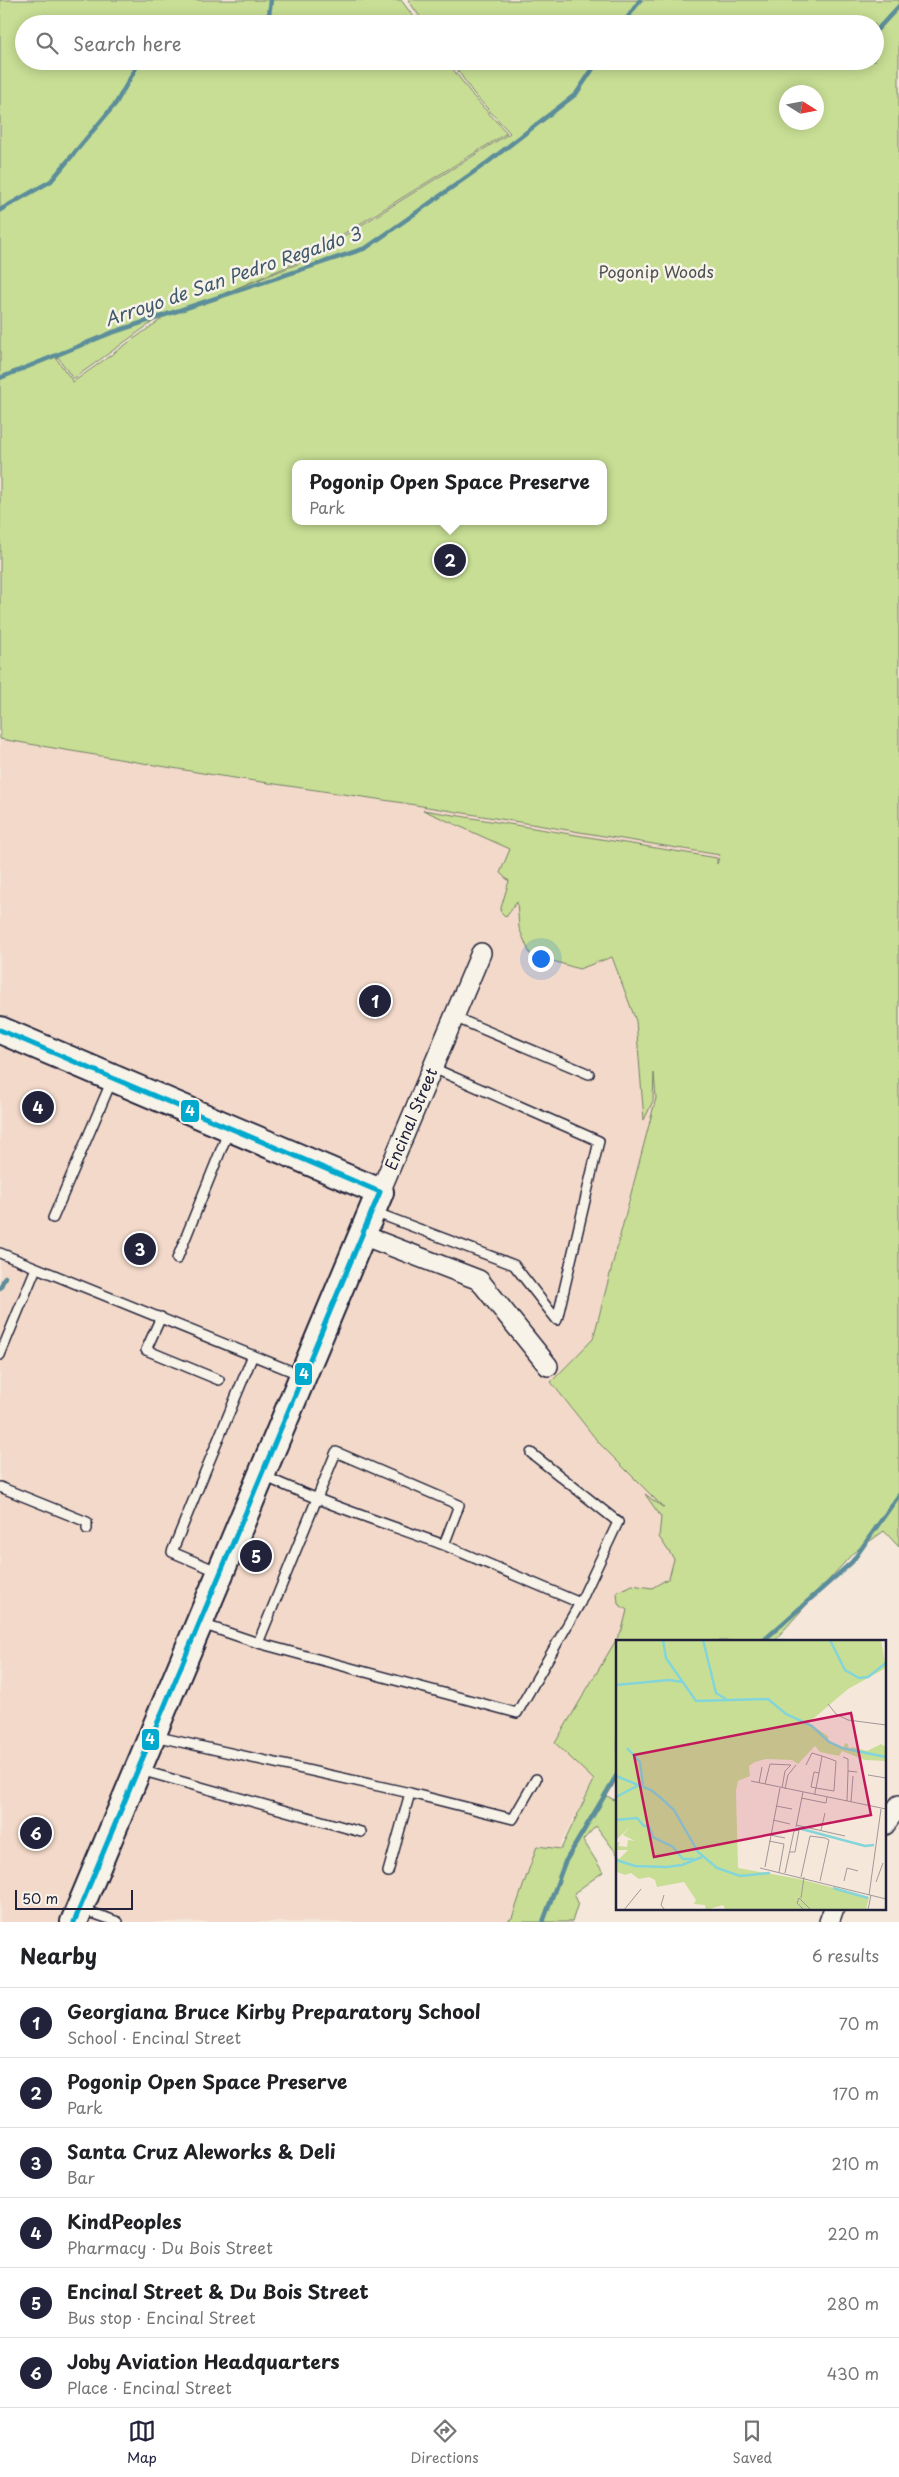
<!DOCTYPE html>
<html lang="en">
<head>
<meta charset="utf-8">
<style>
  :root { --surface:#fff; --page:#f2f2f2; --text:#202124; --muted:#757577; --line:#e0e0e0; --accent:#22223b }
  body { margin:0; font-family:"Playpen Sans",sans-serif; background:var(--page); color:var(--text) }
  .compass { position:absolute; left:779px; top:85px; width:45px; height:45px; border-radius:50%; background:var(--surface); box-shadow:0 2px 12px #0003; rotate:101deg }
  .scale { position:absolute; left:15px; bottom:12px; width:118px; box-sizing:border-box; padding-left:5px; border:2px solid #22223b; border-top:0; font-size:14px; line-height:18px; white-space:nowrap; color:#22223b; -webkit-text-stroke:4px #f7f3e8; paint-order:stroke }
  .you { position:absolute; left:540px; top:958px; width:18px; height:18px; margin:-12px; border:4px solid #fff; border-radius:50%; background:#1a73e8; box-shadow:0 0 0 8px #1a73e833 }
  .badge { display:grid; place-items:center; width:32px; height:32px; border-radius:50%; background:var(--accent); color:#fff; font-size:16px; font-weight:700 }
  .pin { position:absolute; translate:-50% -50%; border:2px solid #fff; box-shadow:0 1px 5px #0006 }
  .popup { position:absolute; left:292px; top:460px; width:315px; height:65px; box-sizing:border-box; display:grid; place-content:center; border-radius:10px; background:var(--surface); filter:drop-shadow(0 1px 4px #0005); font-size:16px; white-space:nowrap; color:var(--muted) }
  .popup b { font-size:19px; color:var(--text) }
  .popup::after { content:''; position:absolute; left:50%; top:100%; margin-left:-10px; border:10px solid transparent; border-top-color:var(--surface) }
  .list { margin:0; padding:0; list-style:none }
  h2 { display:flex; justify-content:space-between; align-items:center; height:65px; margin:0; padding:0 20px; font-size:21px }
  h2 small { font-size:16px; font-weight:400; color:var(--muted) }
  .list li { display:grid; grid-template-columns:32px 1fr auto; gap:15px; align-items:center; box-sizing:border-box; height:70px; padding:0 20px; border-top:1px solid var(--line) }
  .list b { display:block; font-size:19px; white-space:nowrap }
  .list p { margin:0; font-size:16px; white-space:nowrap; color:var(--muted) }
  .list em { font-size:16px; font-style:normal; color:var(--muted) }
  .icon { flex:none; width:28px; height:28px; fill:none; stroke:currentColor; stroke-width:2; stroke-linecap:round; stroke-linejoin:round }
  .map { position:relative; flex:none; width:899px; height:1922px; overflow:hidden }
  .search { position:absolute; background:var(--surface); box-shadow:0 2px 12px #0003; left:15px; right:15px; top:15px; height:55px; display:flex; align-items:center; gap:12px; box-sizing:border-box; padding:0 18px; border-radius:28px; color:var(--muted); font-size:19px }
  .sheet { height:485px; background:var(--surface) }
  nav { display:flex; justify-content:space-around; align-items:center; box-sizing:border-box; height:70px; border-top:1px solid var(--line); background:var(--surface); font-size:14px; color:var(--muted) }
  nav a { display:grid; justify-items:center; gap:2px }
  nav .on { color:var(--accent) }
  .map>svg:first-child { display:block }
</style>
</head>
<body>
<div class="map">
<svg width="899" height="1922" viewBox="0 0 899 1922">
  <rect width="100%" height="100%" fill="#f5e7da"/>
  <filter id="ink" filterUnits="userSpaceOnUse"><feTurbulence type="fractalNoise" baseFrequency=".02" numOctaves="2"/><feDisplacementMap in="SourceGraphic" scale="10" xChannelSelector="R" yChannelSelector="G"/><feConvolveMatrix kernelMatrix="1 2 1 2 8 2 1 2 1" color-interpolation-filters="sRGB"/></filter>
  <g filter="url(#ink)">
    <path fill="#f3d9c9" d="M 0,739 L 214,775 L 397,802 L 720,855 L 593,1339 L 551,1382 L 599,1443 L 670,1513 L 730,1560 L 618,1641 L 618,1732 L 521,1922 L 0,1922 Z"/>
    <path fill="#c7de94" stroke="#748068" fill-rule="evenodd" d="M 0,0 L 401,0 L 419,24 L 24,24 L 24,61 L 447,61 L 473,96 L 507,133 L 298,262 L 223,294 L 300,263 L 510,133 L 474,94 L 451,61 L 875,61 L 875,24 L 425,24 L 408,0 L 899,0 L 899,1547 L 884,1531 L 853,1553 L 774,1641 L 618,1641 L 618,1777 L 607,1796 L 618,1802 L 618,1855 L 596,1826 L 583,1840 L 603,1872 L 574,1893 L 578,1903 L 572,1922 L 506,1922 L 512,1918 L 537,1846 L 561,1849 L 594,1780 L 555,1743 L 622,1630 L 627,1610 L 618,1604 L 617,1592 L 632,1585 L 652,1588 L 669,1578 L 674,1559 L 659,1537 L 661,1517 L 645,1494 L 664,1508 L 599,1443 L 551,1382 L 593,1339 L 656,1098 L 654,1073 L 653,1101 L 644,1120 L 636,1021 L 612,957 L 579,969 L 530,954 L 519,928 L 517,902 L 506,917 L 500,911 L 509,881 L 500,873 L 510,849 L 423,810 L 717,858 L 717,864 L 720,855 L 397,802 L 214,775 L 0,739 ZM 786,92 L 816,92 L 816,122 L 786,122 ZM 163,318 L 73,382 L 56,358 L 58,357 L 73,379 L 154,321 ZM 296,464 L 604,464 L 604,521 L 296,521 Z"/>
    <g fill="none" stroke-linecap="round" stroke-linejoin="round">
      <path stroke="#5c8d9a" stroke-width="4.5" d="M 244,24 L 269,15 L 271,0
        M 623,24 L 640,0
        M 875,32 L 899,6
        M 0,210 L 51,181 L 116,103 L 140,61
        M 0,378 L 111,333 L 366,248 L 488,162 L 576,94 L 598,61
        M 0,1288 L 5,1277
        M 763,1641 L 852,1562 L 899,1495
        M 543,1922 L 565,1862 L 618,1773"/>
      <defs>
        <path id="lane" d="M 454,1017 L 589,1074
          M 374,1212 L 514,1265 L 557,1320 L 599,1141 L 433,1068
          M 53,1218 L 112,1080
          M 0,1253 L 301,1375
          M 177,1259 L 229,1130
          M 161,1317 L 146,1350 L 219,1380
          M 0,1355 L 36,1268
          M 264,1476 C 322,1503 384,1523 444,1545 L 459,1505 L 336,1452 L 258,1643 L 517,1713 L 580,1603
          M 0,1487 L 87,1522 L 87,1529
          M 444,1545 L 580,1603 L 618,1522 L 531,1453
          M 219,1572 L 172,1552 L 253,1355
          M 202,1624 L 258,1643
          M 154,1736 L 410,1793
          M 140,1770 L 361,1832
          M 388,1872 L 410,1793 L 513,1819 L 536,1779
          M 81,1909 L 118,1922"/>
        <path id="street" d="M 380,1192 L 481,953
          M 362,1235 L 479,1280 L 548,1366
          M 885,1825 L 899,1805
          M 829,1922 L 834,1908"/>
        <path id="secondary" d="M 0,1030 L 380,1192 L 74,1922"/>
      </defs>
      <use href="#lane" stroke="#22223b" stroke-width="12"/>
      <use href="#street" stroke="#22223b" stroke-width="22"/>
      <use href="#secondary" stroke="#22223b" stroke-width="30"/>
      <use href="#lane" stroke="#f7f3e8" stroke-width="9"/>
      <use href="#street" stroke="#f7f3e8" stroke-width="19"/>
      <use href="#secondary" stroke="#f7f3e8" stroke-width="26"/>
      <defs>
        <path id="bus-1" d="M 0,1030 L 380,1192
          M 74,1922 L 380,1192"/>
      </defs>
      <use href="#bus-1" stroke="#f7f3e8" stroke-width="9"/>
      <use href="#bus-1" stroke="#00a9ce" stroke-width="5"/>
    </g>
  </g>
  <g text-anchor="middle" stroke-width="5" stroke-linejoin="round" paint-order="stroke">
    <g font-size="16" fill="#4b5151" stroke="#f7f3e8">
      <text x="656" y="278">Pogonip Woods</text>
    </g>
    <g font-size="16" fill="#22223b" stroke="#f7f3e8">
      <text transform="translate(411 1119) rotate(-67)" y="6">Encinal Street</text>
    </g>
    <g font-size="18" font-style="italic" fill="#3f586b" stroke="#f7f3e8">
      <text transform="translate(233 277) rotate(-19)" y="6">Arroyo de San Pedro Regaldo 3</text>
    </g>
  </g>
  <g transform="translate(616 1640)">
    <rect width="270" height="270" fill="#f5e7da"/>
    <path d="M 0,0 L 265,0 L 270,28 L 232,49 L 192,83 L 212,96 L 213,102 L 227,108 L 229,103 L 232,104 L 233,110 L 236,107 L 251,111 L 265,104 L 270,107 L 270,121 L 249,120 L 226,111 L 223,116 L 204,112 L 199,106 L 182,124 L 176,120 L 150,119 L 139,122 L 133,126 L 134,136 L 122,141 L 120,151 L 122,228 L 183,239 L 253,257 L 250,270 L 110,270 L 107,265 L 90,270 L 89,265 L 78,264 L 80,260 L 68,242 L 41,247 L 39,240 L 33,237 L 23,239 L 15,233 L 9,235 L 1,232 L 0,216 L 3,219 L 12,210 L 0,210 L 0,203 L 4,202 L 2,206 L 11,207 L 12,200 L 19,201 L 7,195 L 14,187 L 0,200 Z" fill="#c7de94"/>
    <path fill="none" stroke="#83d5da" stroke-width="2.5" d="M 47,0 L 50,18 L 80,61 L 152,59 L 170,74 L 196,86 L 213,102 L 226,108 L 270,117M 87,0 L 100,53 L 110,59M 153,0 L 171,0M 214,0 L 229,30 L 243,38 L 252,37 L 270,23M 0,45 L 53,40 L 66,42M 11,108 L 24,122 L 27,145M 0,136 L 35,150 L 45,158 L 58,170 L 82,212 L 101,228 L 124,236 L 154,233M 0,157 L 23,145M 0,180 L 21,178 L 28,186 L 33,186 L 37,197 L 57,207 L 67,219 L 78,219M 182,188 L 249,206 L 258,205M 0,220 L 19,226 L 50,227 L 66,225 L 86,217M 217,248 L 252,258"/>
    <path fill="none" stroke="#a1989a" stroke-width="1" d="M 212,64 L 220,74 L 232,80 L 270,85M 227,117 L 232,119 L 232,131 L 241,132M 190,125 L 196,113 L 206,116 L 203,133M 252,135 L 270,138M 135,141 L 270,169M 143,143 L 146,127M 149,144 L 154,124 L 175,125 L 169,131 L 166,148M 169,149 L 172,135 L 180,125M 199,155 L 199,152 L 200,148 L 203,133 L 198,132 L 195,147 L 200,148 L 218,151 L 220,121 L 206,116M 185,158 L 210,163 L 211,157M 231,161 L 232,131M 235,162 L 237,136M 160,166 L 176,169M 157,180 L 174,184M 180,185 L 229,196M 180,187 L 187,152M 205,190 L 209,173M 154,195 L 169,198M 153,201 L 168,204 L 163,232M 149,227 L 164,148M 144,228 L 270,259M 169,233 L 178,191 L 183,190 L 179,212 L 174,212M 185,237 L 194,196 L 209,198 L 213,200 L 204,241M 228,241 L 231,228 L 242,231M 260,242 L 267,223M 48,255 L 45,265 L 49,270M 253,255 L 265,169M 185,258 L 188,237M 8,270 L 25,249M 188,270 L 181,263 L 183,258 L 195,270M 252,270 L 255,255"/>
    <path fill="#c2185b" fill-opacity="0.15" stroke="#c2185b" stroke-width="2.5" d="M 235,73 L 255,175 L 38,217 L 18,115 Z"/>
    <rect width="270" height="270" fill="none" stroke="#22223b" stroke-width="2.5"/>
  </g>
  <g stroke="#f7f3e8" stroke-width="2">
    <rect x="180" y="1099" width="20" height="24" rx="5" fill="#00a9ce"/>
    <rect x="294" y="1362" width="19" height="24" rx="5" fill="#00a9ce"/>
    <rect x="141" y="1728" width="19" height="23" rx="5" fill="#00a9ce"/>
  </g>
  <g font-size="14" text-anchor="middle" font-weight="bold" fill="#fff">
    <text x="190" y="1116">4</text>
    <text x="304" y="1379">4</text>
    <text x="150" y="1744">4</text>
  </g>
</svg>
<svg class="compass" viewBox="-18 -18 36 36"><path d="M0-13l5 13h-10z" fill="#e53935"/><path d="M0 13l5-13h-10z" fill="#757577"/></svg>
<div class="scale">50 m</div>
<div class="you"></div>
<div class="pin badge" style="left:375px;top:1001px">1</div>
<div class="pin badge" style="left:450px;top:560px">2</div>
<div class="popup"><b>Pogonip Open Space Preserve</b>Park</div>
<div class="pin badge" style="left:140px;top:1249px">3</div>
<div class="pin badge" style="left:38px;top:1107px">4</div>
<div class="pin badge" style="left:256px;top:1556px">5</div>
<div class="pin badge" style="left:36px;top:1833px">6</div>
<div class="search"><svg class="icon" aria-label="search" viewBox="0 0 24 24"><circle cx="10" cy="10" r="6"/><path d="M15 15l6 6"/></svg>Search here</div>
</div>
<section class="sheet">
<h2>Nearby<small>6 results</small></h2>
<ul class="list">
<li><span class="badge">1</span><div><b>Georgiana Bruce Kirby Preparatory School</b><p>School · Encinal Street</p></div><em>70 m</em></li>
<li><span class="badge">2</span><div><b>Pogonip Open Space Preserve</b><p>Park</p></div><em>170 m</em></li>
<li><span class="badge">3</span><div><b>Santa Cruz Aleworks &amp; Deli</b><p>Bar</p></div><em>210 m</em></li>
<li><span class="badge">4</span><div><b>KindPeoples</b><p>Pharmacy · Du Bois Street</p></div><em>220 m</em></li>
<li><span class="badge">5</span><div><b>Encinal Street &amp; Du Bois Street</b><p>Bus stop · Encinal Street</p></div><em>280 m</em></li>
<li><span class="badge">6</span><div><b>Joby Aviation Headquarters</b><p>Place · Encinal Street</p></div><em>430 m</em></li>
</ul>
</section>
<nav>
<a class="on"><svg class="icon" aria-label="map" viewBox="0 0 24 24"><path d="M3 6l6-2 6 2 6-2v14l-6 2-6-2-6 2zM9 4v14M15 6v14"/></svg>Map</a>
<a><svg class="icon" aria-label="directions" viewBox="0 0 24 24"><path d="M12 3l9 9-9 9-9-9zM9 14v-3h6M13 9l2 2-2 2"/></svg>Directions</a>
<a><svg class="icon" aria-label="saved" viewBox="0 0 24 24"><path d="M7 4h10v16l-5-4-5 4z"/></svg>Saved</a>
</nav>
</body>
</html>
